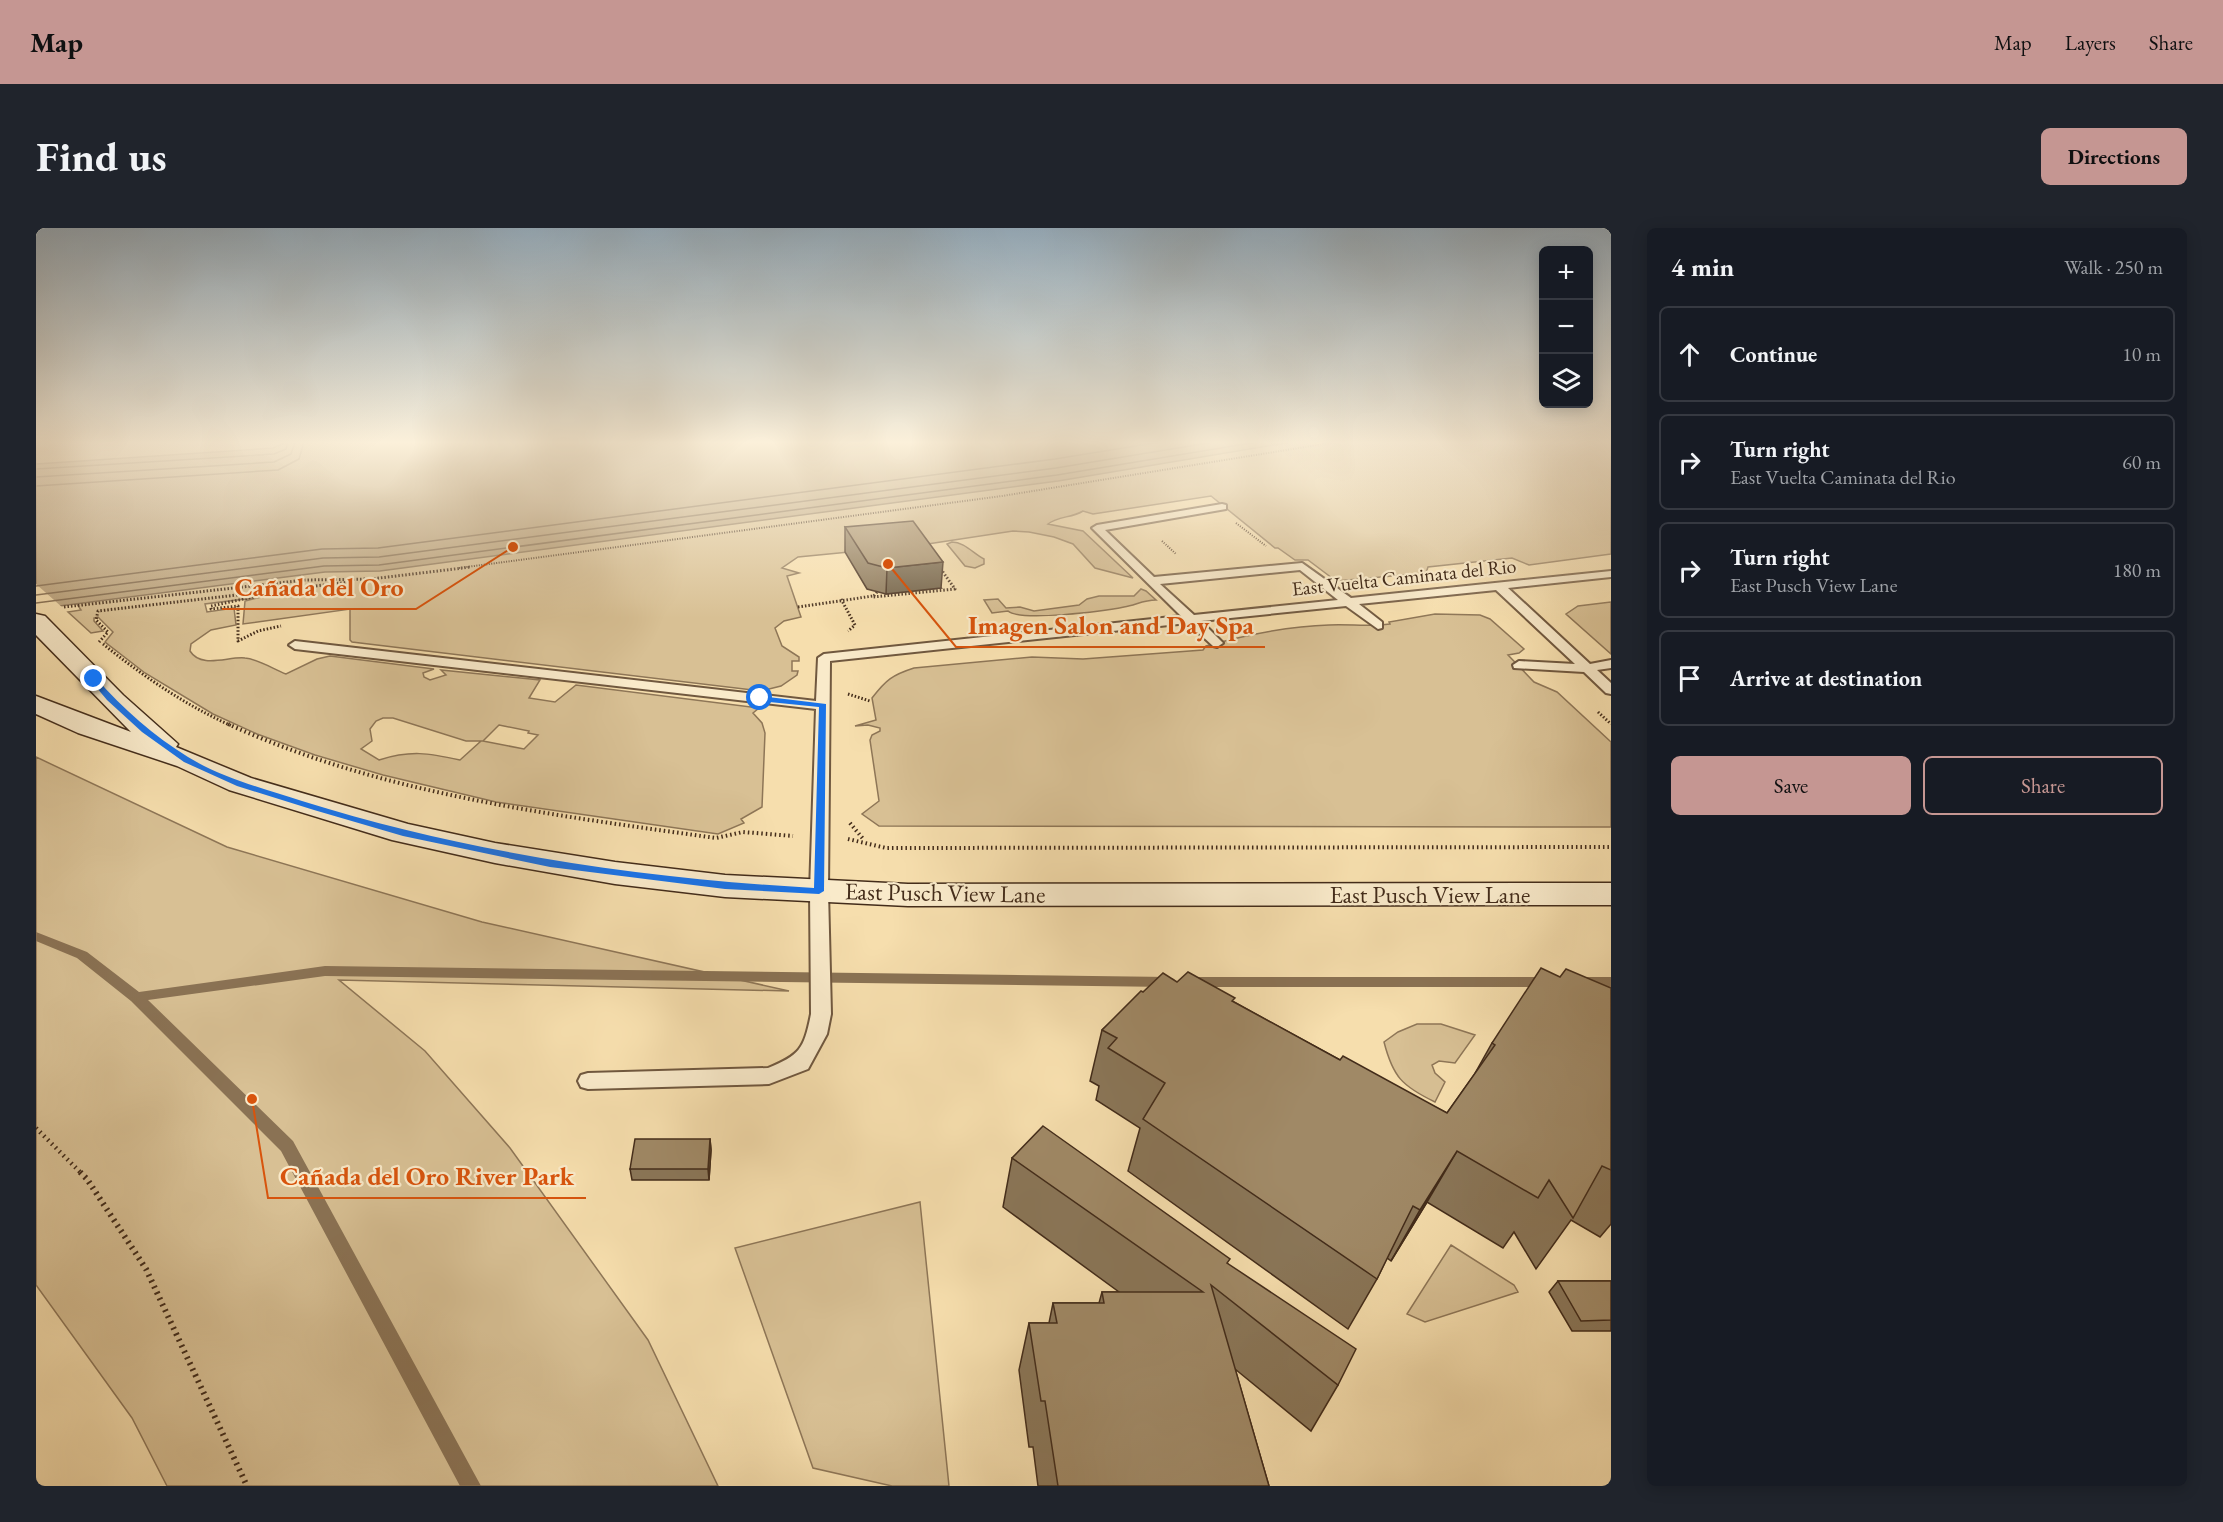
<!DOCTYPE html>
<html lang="en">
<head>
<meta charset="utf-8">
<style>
  :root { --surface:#171b24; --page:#20242c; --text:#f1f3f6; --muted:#9ea1a6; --line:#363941; --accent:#c59692 }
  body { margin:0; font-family:"EB Garamond",serif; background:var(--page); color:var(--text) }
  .controls { position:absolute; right:18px; top:18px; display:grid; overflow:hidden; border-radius:9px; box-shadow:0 3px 15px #0003 }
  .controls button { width:54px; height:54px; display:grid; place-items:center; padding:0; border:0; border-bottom:2px solid var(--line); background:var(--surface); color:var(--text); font:30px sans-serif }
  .stop { position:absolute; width:18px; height:18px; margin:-14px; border:4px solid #1a73e8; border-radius:50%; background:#fff }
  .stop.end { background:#1a73e8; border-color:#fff; box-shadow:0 2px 6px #0008 }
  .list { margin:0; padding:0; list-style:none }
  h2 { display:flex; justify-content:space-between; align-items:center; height:78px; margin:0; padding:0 24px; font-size:26px }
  h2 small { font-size:20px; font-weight:400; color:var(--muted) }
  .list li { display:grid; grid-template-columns:39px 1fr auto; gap:18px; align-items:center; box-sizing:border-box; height:96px; margin:0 12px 12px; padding:0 12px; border:2px solid var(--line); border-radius:9px }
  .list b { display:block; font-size:22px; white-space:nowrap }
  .list p { margin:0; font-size:20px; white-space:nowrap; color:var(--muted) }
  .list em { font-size:20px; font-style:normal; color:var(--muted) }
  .actions { display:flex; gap:12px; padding:18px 24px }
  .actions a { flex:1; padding:14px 0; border:2px solid var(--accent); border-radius:9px; text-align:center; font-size:21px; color:var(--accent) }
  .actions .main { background:var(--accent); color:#111 }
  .icon { flex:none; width:33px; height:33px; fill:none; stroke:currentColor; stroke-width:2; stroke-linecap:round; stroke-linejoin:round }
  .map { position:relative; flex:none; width:1575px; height:1258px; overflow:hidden; border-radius:9px }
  header { display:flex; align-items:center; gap:36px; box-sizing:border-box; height:84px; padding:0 30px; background:var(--accent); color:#111 }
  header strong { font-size:28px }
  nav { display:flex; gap:33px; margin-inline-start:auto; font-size:21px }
  .intro { display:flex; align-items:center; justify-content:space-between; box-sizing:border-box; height:144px; padding:0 36px }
  h1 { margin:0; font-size:42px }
  .button { padding:15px 27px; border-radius:9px; background:var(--accent); color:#111; font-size:21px; font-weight:700 }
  main { display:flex; gap:36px; padding:0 36px }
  aside { flex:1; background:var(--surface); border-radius:9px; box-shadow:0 3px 15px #0003 }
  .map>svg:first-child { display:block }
</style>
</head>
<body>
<header>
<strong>Map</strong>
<nav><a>Map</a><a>Layers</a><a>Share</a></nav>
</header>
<div class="intro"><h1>Find us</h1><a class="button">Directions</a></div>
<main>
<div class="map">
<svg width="1575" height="1258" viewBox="0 0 1575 1258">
  <rect width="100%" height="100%" fill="#f6dead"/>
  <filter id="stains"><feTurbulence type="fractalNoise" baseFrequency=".00333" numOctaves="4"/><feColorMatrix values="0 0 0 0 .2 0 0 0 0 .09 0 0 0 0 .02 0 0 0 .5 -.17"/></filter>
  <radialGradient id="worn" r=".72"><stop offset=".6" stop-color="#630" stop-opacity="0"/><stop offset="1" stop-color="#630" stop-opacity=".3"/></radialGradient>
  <path fill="#d8c094" stroke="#8e7657" stroke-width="1.5" fill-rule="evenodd" d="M 0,214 L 1575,214 L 1575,326 L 1493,337 L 1476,330 L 1392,339 L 1390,345 L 1300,353 L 1272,332 L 1259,332 L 1242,320 L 1239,320 L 1175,268 L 1057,286 L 1047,283 C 1036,290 1022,288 1012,296 L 1047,303 L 1097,350 L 1059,340 L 1037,316 L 1018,309 L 993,304 L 977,303 L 885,317 L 762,329 L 746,340 L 763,345 L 751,348 L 765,389 L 748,393 L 739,400 L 746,418 L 763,429 L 763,433 L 756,433 L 756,443 L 762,443 L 761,447 L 745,458 L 725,463 L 316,414 L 314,412 L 314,381 L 207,396 L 209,373 L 225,369 L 169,376 L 171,384 L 198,380 L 200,397 L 175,402 L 155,416 L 154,423 C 165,441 193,428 209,430 C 222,431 237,441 250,446 L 281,431 L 294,428 L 398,441 L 387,445 L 388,449 L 394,452 L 410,447 L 405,442 L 504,452 L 493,470 L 519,474 L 540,457 L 723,480 L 717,485 L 726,495 L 729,505 L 726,579 L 705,591 L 708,595 L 682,606 L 460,574 L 347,547 L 279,527 L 221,506 L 177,486 L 109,445 L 69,414 L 77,404 L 62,389 L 58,390 L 58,393 L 67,403 L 55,405 L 32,384 L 45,382 L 32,363 L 0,353 ZM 347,490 L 357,490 L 430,513 L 445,513 L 424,532 C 392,525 375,522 343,532 L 325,521 L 336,513 L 334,501 L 340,493 ZM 463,497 L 493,503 L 492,505 L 502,507 L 488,521 L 447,513 Z
    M 916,314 C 928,314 937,325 948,331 L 948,336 L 939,340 L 929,338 L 911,316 Z
    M 1105,361 L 1110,363 L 1120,372 C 1107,372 1100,377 1088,379 C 1069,383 984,394 972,383 L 956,385 L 948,372 L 962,371 L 970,380 L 984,379 L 998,383 L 1043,377 L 1051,371 L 1063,368 L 1098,368 Z
    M 1575,374 L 1575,426 L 1530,386 L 1542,378 Z
    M 1399,386 L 1444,387 L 1454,391 L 1488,421 L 1483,425 L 1472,427 L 1498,454 L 1521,464 L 1575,514 L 1575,599 L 843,598 L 826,586 L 843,573 L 834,512 L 836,507 L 844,503 L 844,500 L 832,497 L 819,498 L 840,492 L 836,470 C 850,452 856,447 878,440 L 996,429 L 1047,431 L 1167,422 L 1170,418 C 1210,407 1251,398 1293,397 C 1315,396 1333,399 1354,396 L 1353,394 Z
    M 0,529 L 191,619 L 446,694 L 753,763 L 303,752 L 389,823 L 474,920 L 612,1112 L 682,1258 L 131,1258 L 96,1190 L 0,1057 Z
    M 1381,796 L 1405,796 L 1439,807 L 1419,835 L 1403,833 L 1396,837 L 1399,845 L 1409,854 L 1399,874 C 1366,858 1357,849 1348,814 L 1362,804 Z
    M 884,974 L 913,1258 L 856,1258 L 777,1240 L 699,1020 Z
    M 1415,1017 L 1478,1057 L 1482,1064 L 1389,1094 L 1371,1086 Z"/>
  <path fill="#b9a17b" stroke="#8a7254" stroke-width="1.5" d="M 251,214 L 1256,214 L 1022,253 L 344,343 L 289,344 L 0,381 L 0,236 L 237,220 Z"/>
  <path fill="#f6dead" d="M 0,356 L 27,380 L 0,384 Z"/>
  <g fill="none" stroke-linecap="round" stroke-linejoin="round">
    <path stroke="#7e664a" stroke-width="1.5" d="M 0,241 L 238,226 L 250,221 L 252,214
      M 0,249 L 238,234 L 255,226 L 259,214
      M 0,258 L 242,242 L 263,231 L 268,214
      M 0,358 L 286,321 L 342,320 L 1019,231 L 1124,214
      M 0,367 L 287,330 L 343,329 L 1020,240 L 1178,214
      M 0,375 L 288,338 L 343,337 L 1021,247 L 1221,214"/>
    <path fill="#8a7254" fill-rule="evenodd" d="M 0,704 L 51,724 L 103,764 L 289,738 L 1133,749 L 1138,751 L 1140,754 L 1138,757 L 1133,759 L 289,748 L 112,772 L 257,913 L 445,1258 L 424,1258 L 245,923 L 95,773 L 41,730 L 0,713 Z
      M 1156,749 L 1511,749 L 1516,751 L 1518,754 L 1516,757 L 1511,759 L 1156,759 L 1151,757 L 1149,754 L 1151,751 Z
      M 1546,749 L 1575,749 L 1575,759 L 1541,757 L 1539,754 L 1541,751 Z"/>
    <defs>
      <path id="service" d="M 1186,276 L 1190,277 L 1190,281 L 1069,302 L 1118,349 L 1266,335 L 1315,370 L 1575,343 L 1575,349 L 1472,360 L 1554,436 L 1575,432 L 1575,440 L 1561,442 L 1575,455 L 1575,466 L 1570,465 L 1548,444 L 1478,440 L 1477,437 L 1483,433 L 1539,436 L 1460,362 L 1323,376 L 1346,394 L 1346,400 L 1342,401 L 1310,378 L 1165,393 L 1187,415 L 1181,419 L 1177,418 L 1152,395 L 794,433 L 792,663 L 795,786 L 791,806 L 772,841 L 733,856 L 552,861 L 545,859 L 542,853 L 545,847 L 552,845 L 732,840 C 764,827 768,821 775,786 L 774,663 L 780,481 L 259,421 L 253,417 L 259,413 L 780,473 L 782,430 L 788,426 L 1145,388 L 1056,300 L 1061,297 ZM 1264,342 L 1302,372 L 1158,387 L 1124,356 Z"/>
      <path id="secondary" d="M 0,386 L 9,388 L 87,467 L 142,516 L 140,519 L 215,550 L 372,596 L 459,615 L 579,634 L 689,647 L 872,656 L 1575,655 L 1575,677 L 872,678 L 689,669 L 579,656 L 459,635 L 356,612 L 193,562 L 141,538 L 42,505 L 0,486 L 0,468 L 95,504 L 0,407 Z"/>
    </defs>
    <use href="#service" stroke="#70583f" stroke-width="4"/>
    <use href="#secondary" stroke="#432c1a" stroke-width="3"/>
    <path stroke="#432c1a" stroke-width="2" stroke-dasharray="1 1.5" stroke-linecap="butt" d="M 1200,295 L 1230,318
      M 1126,313 L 1140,326
      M 423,340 L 966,268 L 1300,214"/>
    <path stroke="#432c1a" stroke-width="3" stroke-dasharray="1.5 2" stroke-linecap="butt" d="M 245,363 L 175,378 L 175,381 L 202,378 L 202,413 L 222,403 L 245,398
      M 841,364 L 837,369 L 919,361 L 904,340
      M 805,371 L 819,397 L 812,403
      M 28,379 L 269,352 L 335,351 L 435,339
      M 762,379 L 837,368
      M 63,414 L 72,404 L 60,392 L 62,383 L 314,354
      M 67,416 C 107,448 149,477 196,498
      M 812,466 L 834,473
      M 1562,484 L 1575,496"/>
    <path stroke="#432c1a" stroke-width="4" stroke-dasharray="1.5 3" stroke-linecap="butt" d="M 192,496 C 345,566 516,587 680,610 L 707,604 L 757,608
      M 814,595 L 828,612
      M 812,611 L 850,620 L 1575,619"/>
    <path stroke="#432c1a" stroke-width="4.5" stroke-dasharray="1.5 4" stroke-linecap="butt" d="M 0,900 L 45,945"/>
    <path stroke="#432c1a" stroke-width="6" stroke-dasharray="2 4.5" stroke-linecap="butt" d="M 44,944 L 51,951 L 110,1041 L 211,1258"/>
    <use href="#service" fill="#f9eaca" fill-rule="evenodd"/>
    <use href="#secondary" fill="#f9eaca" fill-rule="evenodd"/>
  </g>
  <path fill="#8a7658" stroke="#432c1a" stroke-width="1.5" d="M 809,299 L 905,360 L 850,366 L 831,361 L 809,324 Z
    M 1524,749 L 1575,760 L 1575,996 L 1564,1009 L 1535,992 L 1500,1041 L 1478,1004 L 1467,1020 L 1391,974 L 1355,1033 L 1351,1030 L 1341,1051 L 1312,1101 L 1092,943 L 1104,900 L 1060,872 L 1063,858 L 1054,853 L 1066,802 L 1107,764 L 1141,754 L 1198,774 L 1304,832 L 1411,885 L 1438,847 L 1456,815 Z
    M 674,911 L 675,922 L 673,952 L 596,952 L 594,941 Z
    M 976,930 L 1192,1036 L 1302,1157 L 1275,1203 L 1199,1141 L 1233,1258 L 1002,1258 L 997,1219 L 993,1219 L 983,1142 L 993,1095 L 1013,1095 L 1017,1075 L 1063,1075 L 1066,1064 L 1083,1064 L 967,979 Z
    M 1522,1053 L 1575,1053 L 1575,1103 L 1536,1103 L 1513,1064 Z"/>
  <path fill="#706047" stroke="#432c1a" stroke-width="1.5" d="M 907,334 L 905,360 L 850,366 L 851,340 Z
    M 674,911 L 675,922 L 673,952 L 672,941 Z
    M 1421,923 L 1391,974 L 1355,1033 L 1384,982 Z"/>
  <path fill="#a08966" stroke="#432c1a" stroke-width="1.5" d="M 877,293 L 907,334 L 851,340 L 832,335 L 809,299 Z
    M 1505,740 L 1524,749 L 1530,741 L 1575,760 L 1575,942 L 1566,938 L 1537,990 L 1513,952 L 1502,970 L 1421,923 L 1384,982 L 1377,978 L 1341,1051 L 1107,891 L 1129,855 L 1072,820 L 1081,810 L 1066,802 L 1105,763 L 1107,764 L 1127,745 L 1141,754 L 1152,744 L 1199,770 L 1196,773 L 1304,832 L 1307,828 L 1411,885 L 1459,817 L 1456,815 Z
    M 1007,898 L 1194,1031 L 1191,1035 L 1320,1121 L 1302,1157 L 1175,1057 L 1233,1258 L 1022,1258 L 1009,1173 L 1005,1173 L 993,1095 L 1021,1095 L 1017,1075 L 1068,1075 L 1066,1064 L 1167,1064 L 976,930 Z
    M 599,911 L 674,911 L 672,941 L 594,941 Z
    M 1522,1053 L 1575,1053 L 1575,1092 L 1545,1093 Z"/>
  <linearGradient id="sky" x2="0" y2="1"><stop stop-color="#95acbc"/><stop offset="0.55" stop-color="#fbf0da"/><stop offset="1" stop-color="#fbf0da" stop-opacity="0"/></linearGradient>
  <rect width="1575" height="390" fill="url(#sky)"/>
  <path fill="#1a73e8" d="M 55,450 L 60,450 C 87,481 118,508 152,529 C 186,550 229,561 266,573 C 432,625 605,650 778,660 L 783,479 L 724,473 L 720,470 L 724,468 L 790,476 L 788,663 L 783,666 L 689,661 L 514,639 L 367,608 L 278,582 L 201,558 L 148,534 L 106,504 L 71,472 L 55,453 Z"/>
  <g text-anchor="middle" stroke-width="4.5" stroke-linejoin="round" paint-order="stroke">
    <g font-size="20" fill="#432c1a" stroke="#f9eaca">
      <text transform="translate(1368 349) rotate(-6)" y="7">East Vuelta Caminata del Rio</text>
    </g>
    <g font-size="24" fill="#432c1a" stroke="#f9eaca">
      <text transform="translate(909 665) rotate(1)" y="8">East Pusch View Lane</text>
      <text x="1394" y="675">East Pusch View Lane</text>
    </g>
  </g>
  <path fill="none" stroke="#d8540d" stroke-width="2" d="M477 319L380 381H186M852 336L920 419H1229M216 871L232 970H550"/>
  <g fill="#d8540d" stroke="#f9eaca" stroke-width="2">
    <circle cx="477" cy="319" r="6"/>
    <circle cx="852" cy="336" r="6"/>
    <circle cx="216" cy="871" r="6"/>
  </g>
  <g font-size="26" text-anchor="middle" font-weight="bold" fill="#d8540d" stroke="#f9eaca" stroke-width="4.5" stroke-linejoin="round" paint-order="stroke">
    <text x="283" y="368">Cañada del Oro</text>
    <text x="1075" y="406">Imagen Salon and Day Spa</text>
    <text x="391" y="957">Cañada del Oro River Park</text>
  </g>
  <rect width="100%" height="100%" filter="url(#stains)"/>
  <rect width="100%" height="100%" fill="url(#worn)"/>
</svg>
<div class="controls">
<button>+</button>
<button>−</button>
<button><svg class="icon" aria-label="layers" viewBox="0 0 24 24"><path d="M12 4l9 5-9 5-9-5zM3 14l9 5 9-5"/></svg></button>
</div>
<div class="stop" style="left:724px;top:470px"></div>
<div class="stop end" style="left:58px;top:451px"></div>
</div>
<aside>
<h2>4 min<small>Walk · 250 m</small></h2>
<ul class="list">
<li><svg class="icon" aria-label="ahead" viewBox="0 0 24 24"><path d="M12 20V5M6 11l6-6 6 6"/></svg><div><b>Continue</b></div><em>10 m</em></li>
<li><svg class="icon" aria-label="right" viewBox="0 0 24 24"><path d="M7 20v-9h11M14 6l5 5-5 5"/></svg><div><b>Turn right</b><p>East Vuelta Caminata del Rio</p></div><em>60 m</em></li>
<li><svg class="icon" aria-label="right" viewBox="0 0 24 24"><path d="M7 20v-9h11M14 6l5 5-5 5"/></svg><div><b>Turn right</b><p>East Pusch View Lane</p></div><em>180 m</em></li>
<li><svg class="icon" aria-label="arrive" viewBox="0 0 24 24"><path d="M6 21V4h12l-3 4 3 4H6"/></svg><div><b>Arrive at destination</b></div></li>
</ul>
<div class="actions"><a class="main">Save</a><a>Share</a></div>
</aside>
</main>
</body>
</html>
